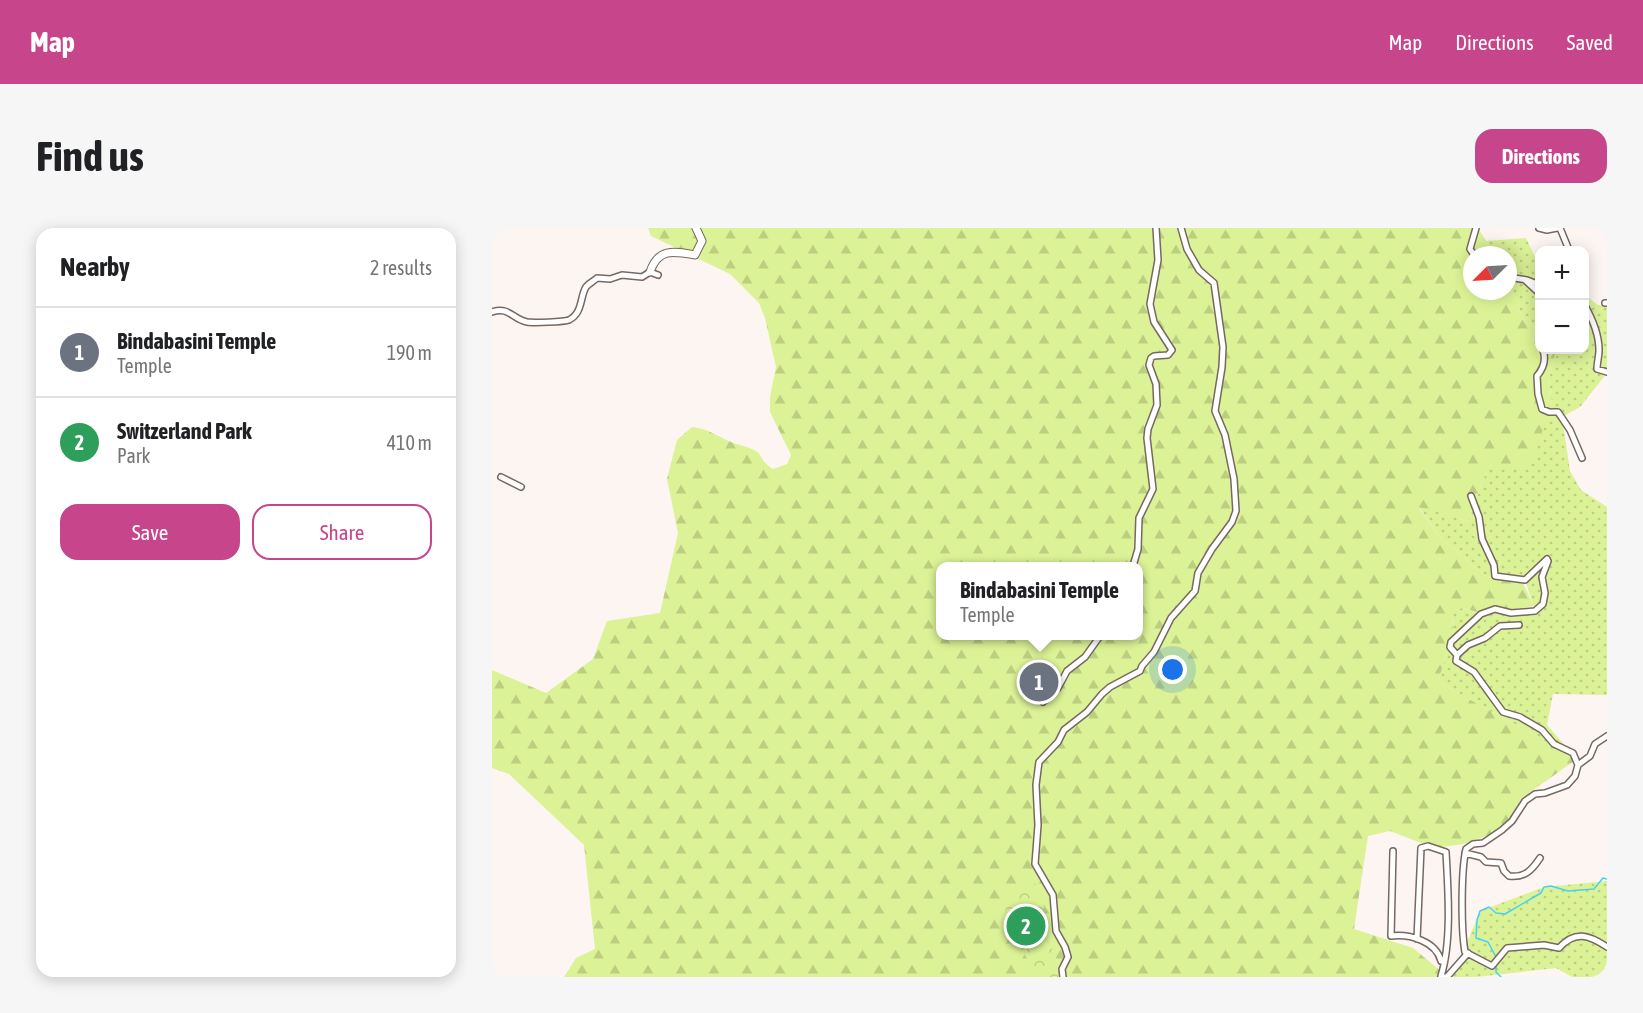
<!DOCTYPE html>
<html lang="en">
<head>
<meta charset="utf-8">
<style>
  :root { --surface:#fff; --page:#f6f6f6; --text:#202124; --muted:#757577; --line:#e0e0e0; --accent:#c7458b }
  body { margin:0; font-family:"Asap Condensed",sans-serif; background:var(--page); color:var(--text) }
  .controls { position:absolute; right:18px; top:18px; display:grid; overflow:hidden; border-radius:12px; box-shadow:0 3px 15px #0003 }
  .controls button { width:54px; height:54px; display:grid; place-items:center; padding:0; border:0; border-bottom:2px solid var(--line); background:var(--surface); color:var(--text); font:30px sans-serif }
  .compass { position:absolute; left:971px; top:18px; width:54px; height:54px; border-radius:50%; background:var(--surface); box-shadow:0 3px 15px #0003; rotate:246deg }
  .you { position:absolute; left:681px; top:442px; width:21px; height:21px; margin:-15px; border:4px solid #fff; border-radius:50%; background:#1a73e8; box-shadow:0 0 0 9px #1a73e833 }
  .badge { display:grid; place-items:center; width:39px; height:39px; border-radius:50%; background:var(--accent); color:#fff; font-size:20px; font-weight:700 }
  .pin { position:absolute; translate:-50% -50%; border:3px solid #fff; box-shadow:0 2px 6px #0006 }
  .popup { position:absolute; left:444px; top:334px; width:207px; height:78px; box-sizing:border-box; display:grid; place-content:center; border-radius:12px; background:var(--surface); filter:drop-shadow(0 2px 4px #0005); font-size:20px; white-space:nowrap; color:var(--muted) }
  .popup b { font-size:22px; color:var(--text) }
  .popup::after { content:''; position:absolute; left:50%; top:100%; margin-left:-12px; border:12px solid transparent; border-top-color:var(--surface) }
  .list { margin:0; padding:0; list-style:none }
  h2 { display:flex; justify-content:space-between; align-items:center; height:78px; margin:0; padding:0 24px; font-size:26px }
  h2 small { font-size:20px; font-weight:400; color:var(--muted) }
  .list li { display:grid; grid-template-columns:39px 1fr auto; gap:18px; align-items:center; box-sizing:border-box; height:90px; padding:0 24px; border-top:2px solid var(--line) }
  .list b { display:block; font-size:22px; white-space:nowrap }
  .list p { margin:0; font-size:20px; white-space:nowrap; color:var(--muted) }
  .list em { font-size:20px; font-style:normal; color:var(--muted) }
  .actions { display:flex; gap:12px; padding:18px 24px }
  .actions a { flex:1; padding:14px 0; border:2px solid var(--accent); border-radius:18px; text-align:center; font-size:21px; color:var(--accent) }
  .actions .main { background:var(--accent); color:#fff }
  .map { position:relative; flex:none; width:1115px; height:749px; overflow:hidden; border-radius:18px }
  header { display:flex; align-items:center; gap:36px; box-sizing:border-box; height:84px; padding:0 30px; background:var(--accent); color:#fff }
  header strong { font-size:28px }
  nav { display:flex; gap:33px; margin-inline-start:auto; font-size:21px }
  .intro { display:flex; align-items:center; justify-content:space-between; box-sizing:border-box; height:144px; padding:0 36px }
  h1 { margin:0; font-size:42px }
  .button { padding:15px 27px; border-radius:18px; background:var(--accent); color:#fff; font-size:21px; font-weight:700 }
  main { display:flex; gap:36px; padding:0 36px }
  aside { flex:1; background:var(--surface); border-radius:18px; box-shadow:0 3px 15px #0003 }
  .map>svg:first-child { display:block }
</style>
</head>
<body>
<header>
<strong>Map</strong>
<nav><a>Map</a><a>Directions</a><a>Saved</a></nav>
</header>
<div class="intro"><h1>Find us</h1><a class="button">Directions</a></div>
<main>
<aside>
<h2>Nearby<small>2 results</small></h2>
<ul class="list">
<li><span class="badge" style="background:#6b7280">1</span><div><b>Bindabasini Temple</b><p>Temple</p></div><em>190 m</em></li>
<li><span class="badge" style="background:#2e9e5b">2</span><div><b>Switzerland Park</b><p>Park</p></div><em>410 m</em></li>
</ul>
<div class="actions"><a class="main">Save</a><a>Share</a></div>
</aside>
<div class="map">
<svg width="1115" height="749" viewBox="0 0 1115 749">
  <defs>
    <pattern id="grass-dots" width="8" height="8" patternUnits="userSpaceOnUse" patternTransform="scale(1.5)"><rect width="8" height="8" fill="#dbf296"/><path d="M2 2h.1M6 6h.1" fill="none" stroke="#bccf81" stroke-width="1.8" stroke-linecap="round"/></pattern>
    <pattern id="forest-firs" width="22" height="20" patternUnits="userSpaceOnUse" patternTransform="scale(1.5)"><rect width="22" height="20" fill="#dbf296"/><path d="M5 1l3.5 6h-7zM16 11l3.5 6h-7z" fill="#bccf81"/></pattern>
    <pattern id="park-crowns" width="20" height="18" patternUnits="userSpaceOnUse" patternTransform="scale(1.5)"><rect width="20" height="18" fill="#dbf296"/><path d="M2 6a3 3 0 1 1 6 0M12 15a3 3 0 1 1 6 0" fill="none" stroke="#bccf81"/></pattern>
  </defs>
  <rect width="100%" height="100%" fill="#fdf5f2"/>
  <path fill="url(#grass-dots)" d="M 1034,10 L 1047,37 L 1047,101 L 1032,94 L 1016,54 L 1016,27 L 1003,27 L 994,13 Z
    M 1093,67 L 1106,77 L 1115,78 L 1115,145 L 1088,179 L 1070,189 L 1078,243 L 1089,262 L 1115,279 L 1115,467 L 1061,466 L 1055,497 L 1085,531 L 946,454 L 961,403 L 960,383 L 970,380 L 989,386 L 1043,382 L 1033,352 L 995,349 L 949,310 L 926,278 L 952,284 L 975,294 L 995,242 L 1060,177 L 1057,151 L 1064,122 L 1092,122 Z
    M 1115,653 L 1115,749 L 1080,749 L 1064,740 L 984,749 L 961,749 L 988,683 L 1052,659 Z"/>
  <path fill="url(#forest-firs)" fill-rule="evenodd" d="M 156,0 L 986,0 L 1003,27 L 980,27 L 980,63 L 1016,63 L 1016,54 L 1032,94 L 1047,101 L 1048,122 L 1064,122 L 1057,151 L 1060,177 L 1037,240 L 995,242 L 975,294 L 952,284 L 926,279 L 949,310 L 995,349 L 1030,353 L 1042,378 L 992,386 L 970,380 L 960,383 L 961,403 L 946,454 L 1085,531 L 1030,570 L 1010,602 L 972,616 L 942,620 L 898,603 L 876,608 L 862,701 L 921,720 L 956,749 L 72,749 L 84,730 L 103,721 L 92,617 L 17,546 L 0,540 L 0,442 L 54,465 L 101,431 L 115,393 L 168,385 L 186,305 L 175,251 L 185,212 L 200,199 C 215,200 225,208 239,214 C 246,217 255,218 262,222 C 272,227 268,234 281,241 L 295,236 L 299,227 L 278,184 L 278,169 L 284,139 L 273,90 L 267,75 L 238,46 L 159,8 ZM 448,338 L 646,338 L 646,408 L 448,408 Z"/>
  <path fill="url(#park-crowns)" d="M 528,645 L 534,646 L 547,660 L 552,679 L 549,701 L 564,729 L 566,749 L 542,749 C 538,725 522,722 519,694 L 514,693 C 512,681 515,668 525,660 L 522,660 L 526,653 Z"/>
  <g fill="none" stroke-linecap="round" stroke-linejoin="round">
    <path stroke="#46d1f7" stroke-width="1.5" d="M 1004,729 L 996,714 L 984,710 L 985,692 L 988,683 L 997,679 L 1004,685 L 1013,686 L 1049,665 L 1052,659 L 1059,658 L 1076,663 L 1102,661 L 1111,650 L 1115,651
      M 1004,737 L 1004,744 L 1009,749"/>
    <defs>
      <path id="minor" d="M 1047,0 L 1055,2 L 1065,0
        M 1068,0 L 1077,22
        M 982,27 L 978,21 L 984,0
        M 1016,49 L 1035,52 L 1048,57
        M 1034,53 L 1048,66
        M 1113,75 L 1115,75
        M 1092,76 C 1100,90 1107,105 1107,122 C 1107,128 1105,135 1105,141 L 1115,144
        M 0,84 C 17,78 20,91 35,94 C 41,95 72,94 77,92 C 91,85 88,68 94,59 C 96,56 102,53 105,50 L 118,51 L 130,47 L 150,49 L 158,44 L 166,47
        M 1051,122 C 1054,131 1052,140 1045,148 L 1046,166 L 1050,181 L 1057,184 L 1066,184 L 1078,202 L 1090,230
        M 9,249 L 29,259
        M 979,268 L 987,289 L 990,311 L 1002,337 L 1003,348 L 1033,352 L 1055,331 L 1056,333 L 1050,349 L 1053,365 L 1051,376 L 1043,383 L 1019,385 L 1003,381 L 989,386 L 959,414 L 958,419 L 965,427 L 964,433 L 982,444 L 1011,484 L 1028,489 L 1050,502 L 1062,516 L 1081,525 L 1086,537
        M 641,338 L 646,321 L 647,290 L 661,261 L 655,210 L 656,201 L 665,177 L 664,156 L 657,137 L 659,130 L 662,128 L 676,127 L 680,122 L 662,94 L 658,76 L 666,32 L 664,0
        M 965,427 L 976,417 L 993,410 L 1008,398 L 1027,397
        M 551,474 L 566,460 L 575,443 L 593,429 L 608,408
        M 1115,508 L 1103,516 L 1098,528 L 1086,537 L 1083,548 L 1075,557 L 1053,565 L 1043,566 L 1033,573 L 1020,593 L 1010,602 L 991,615 L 981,616 L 974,621 C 969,643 969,701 973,724 L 1000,738 L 1015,720 L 1052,717 L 1067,720 C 1083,702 1097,707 1115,719
        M 901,623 L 899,708 C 918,706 944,713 949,733
        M 973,625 L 989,629 L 994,634 L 1009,635 L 1012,643 L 1017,648 C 1033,650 1040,642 1048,630
        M 925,711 L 929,620 L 936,618 L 954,624 C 956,660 960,714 949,748 L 953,749
        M 571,749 L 570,741 L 576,729 L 573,719 L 564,703 L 561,667 L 543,636 L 546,597 L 544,557 L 547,534 L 566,514 L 572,502 L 595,484 L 610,466 L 618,459 L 648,443 L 650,438 L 662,424 L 679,390 L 703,363 L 706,345 L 720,321 L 740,294 L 744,283 L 742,251 L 733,207 L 723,183 L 730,139 L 731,119 L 722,55 L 707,42 L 695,21 L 689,0
        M 955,749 L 976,725"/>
      <path id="tertiary" d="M 158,44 C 166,20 181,23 203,27 L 210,13 L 204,0"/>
    </defs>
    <use href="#minor" stroke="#786862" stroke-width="8"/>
    <use href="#tertiary" stroke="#786862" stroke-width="9"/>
    <use href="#minor" stroke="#fff" stroke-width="5"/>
    <use href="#tertiary" stroke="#fff" stroke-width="7"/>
  </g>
</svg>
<div class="controls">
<button>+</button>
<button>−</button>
</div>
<svg class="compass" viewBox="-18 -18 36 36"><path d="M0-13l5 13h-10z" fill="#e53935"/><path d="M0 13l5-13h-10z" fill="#757577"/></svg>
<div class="you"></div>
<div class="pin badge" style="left:547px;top:454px;background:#6b7280">1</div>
<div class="popup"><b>Bindabasini Temple</b>Temple</div>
<div class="pin badge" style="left:534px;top:698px;background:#2e9e5b">2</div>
</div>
</main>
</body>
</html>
